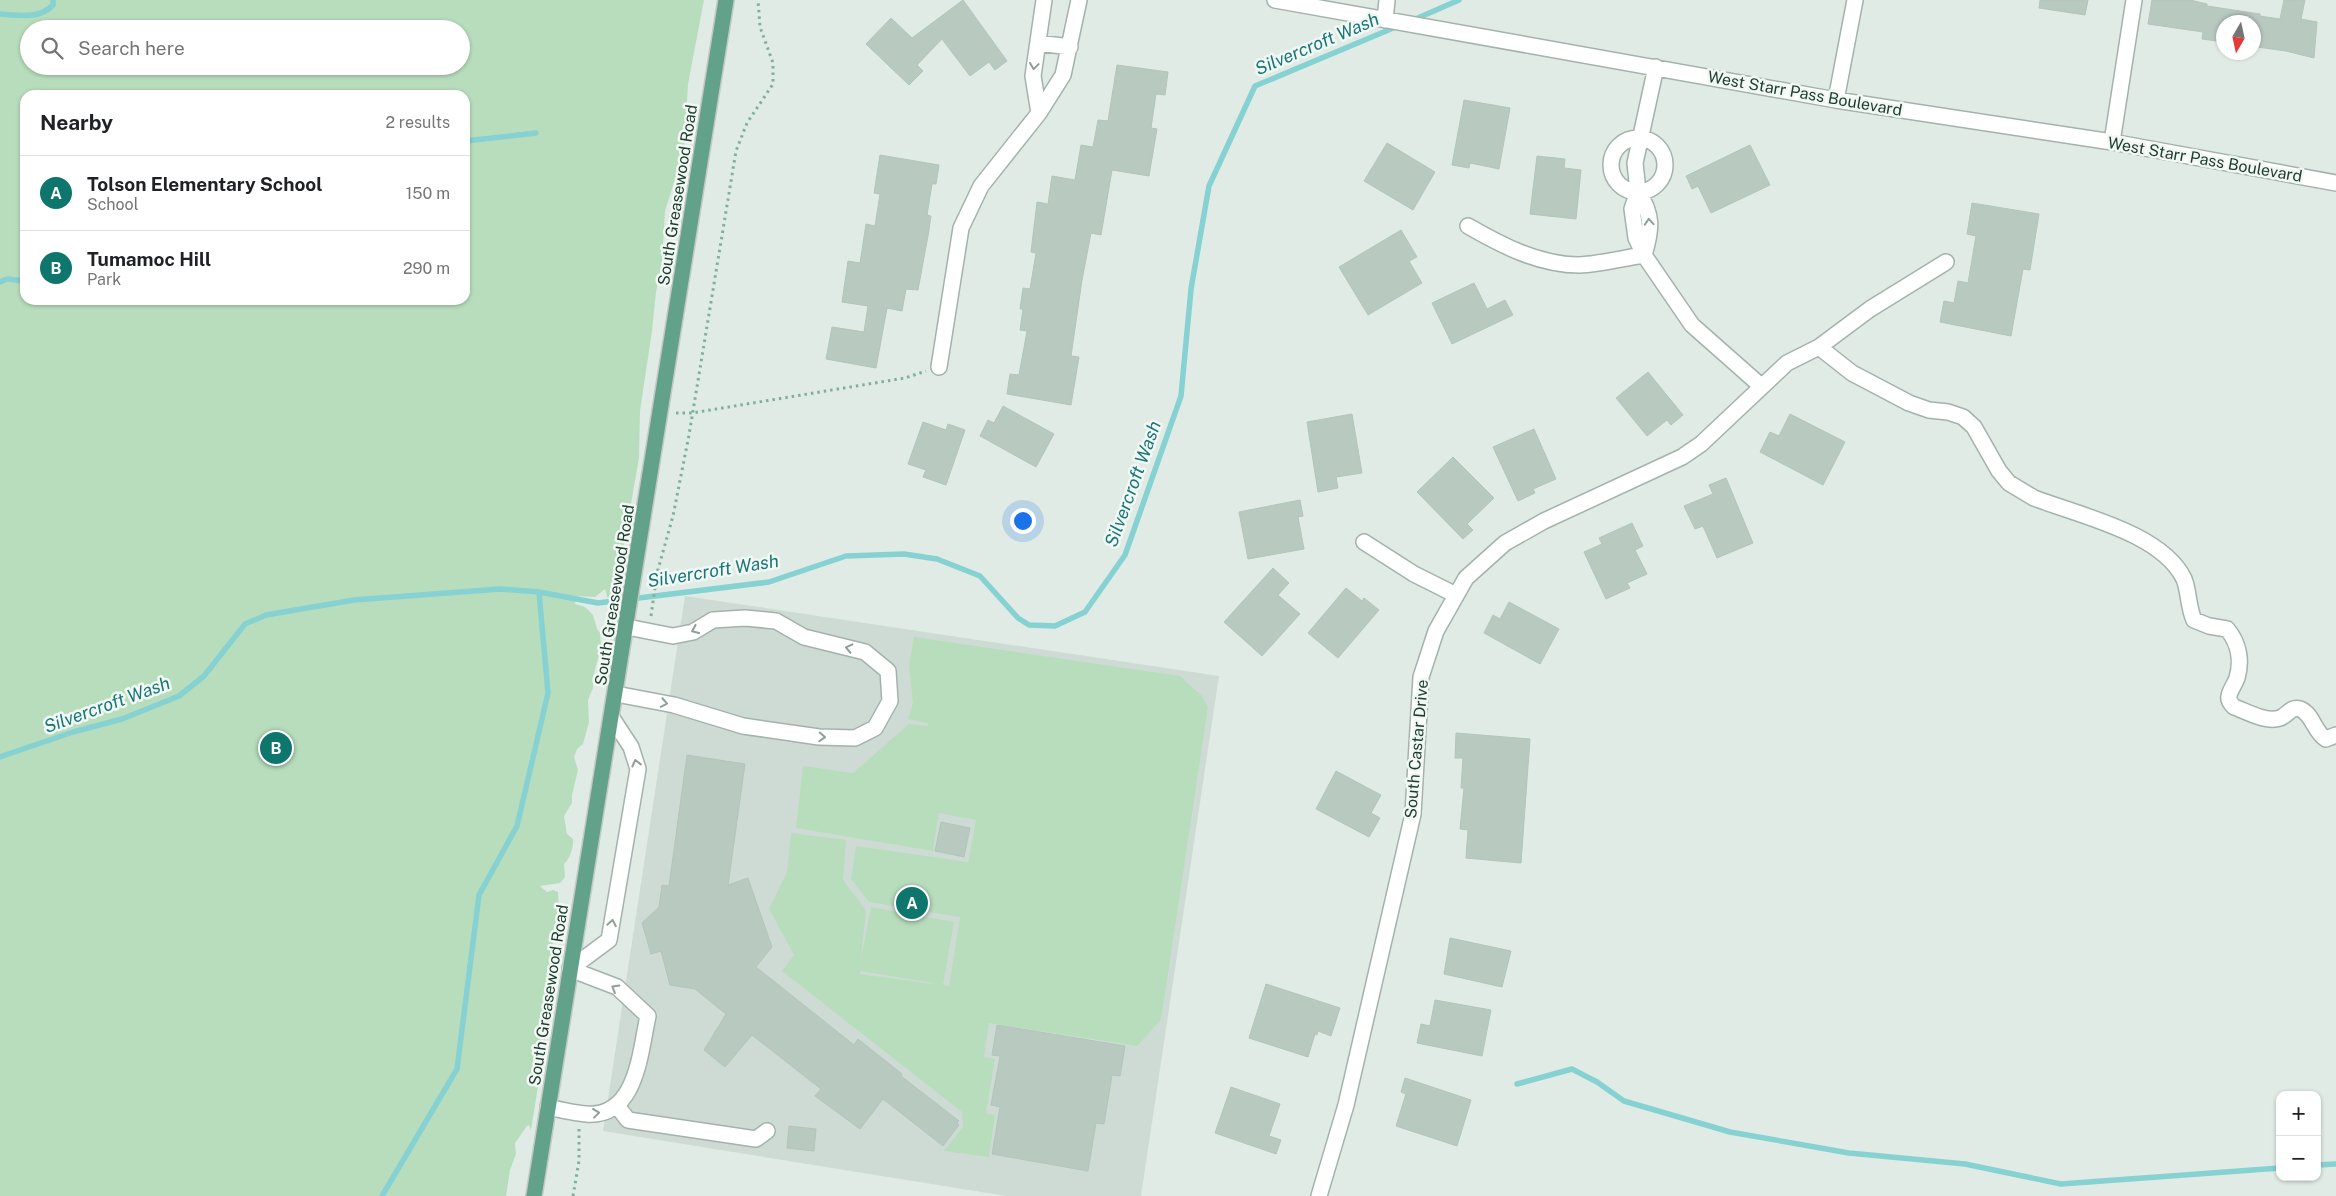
<!DOCTYPE html>
<html lang="en">
<head>
<meta charset="utf-8">
<style>
  :root { --surface:#fff; --page:#f2f2f2; --text:#202124; --muted:#757577; --line:#e0e0e0; --accent:#0f766e }
  body { margin:0; font-family:"Public Sans",sans-serif; background:var(--page); color:var(--text) }
  .controls { position:absolute; right:15px; bottom:15px; display:grid; overflow:hidden; border-radius:10px; box-shadow:0 1px 4px #0004 }
  .controls button { width:45px; height:45px; display:grid; place-items:center; padding:0; border:0; border-bottom:1px solid var(--line); background:var(--surface); color:var(--text); font:25px sans-serif }
  .compass { position:absolute; left:2216px; top:15px; width:45px; height:45px; border-radius:50%; background:var(--surface); box-shadow:0 1px 4px #0004; rotate:189deg }
  .you { position:absolute; left:1022px; top:520px; width:18px; height:18px; margin:-12px; border:4px solid #fff; border-radius:50%; background:#1a73e8; box-shadow:0 0 0 8px #1a73e833 }
  .badge { display:grid; place-items:center; width:32px; height:32px; border-radius:50%; background:var(--accent); color:#fff; font-size:16px; font-weight:700 }
  .pin { position:absolute; translate:-50% -50%; border:2px solid #fff; box-shadow:0 1px 5px #0006 }
  .list { margin:0; padding:0; list-style:none }
  h2 { display:flex; justify-content:space-between; align-items:center; height:65px; margin:0; padding:0 20px; font-size:21px }
  h2 small { font-size:16px; font-weight:400; color:var(--muted) }
  .list li { display:grid; grid-template-columns:32px 1fr auto; gap:15px; align-items:center; box-sizing:border-box; height:75px; padding:0 20px; border-top:1px solid var(--line) }
  .list b { display:block; font-size:19px; white-space:nowrap }
  .list p { margin:0; font-size:16px; white-space:nowrap; color:var(--muted) }
  .list em { font-size:16px; font-style:normal; color:var(--muted) }
  .icon { flex:none; width:28px; height:28px; fill:none; stroke:currentColor; stroke-width:2; stroke-linecap:round; stroke-linejoin:round }
  .map { position:relative; flex:none; width:2336px; height:1196px; overflow:hidden }
  .search { position:absolute; background:var(--surface); box-shadow:0 1px 4px #0004; left:20px; top:20px; width:450px; height:55px; display:flex; align-items:center; gap:12px; box-sizing:border-box; padding:0 18px; border-radius:28px; color:var(--muted); font-size:19px }
  .panel { position:absolute; background:var(--surface); box-shadow:0 1px 4px #0004; left:20px; top:90px; width:450px; height:215px; border-radius:15px }
  .map>svg:first-child { display:block }
</style>
</head>
<body>
<div class="map">
<svg width="2336" height="1196" viewBox="0 0 2336 1196">
  <rect width="100%" height="100%" fill="#e0ebe5"/>
  <path fill="#cedbd4" d="M 685,596 L 1219,676 L 1141,1196 L 1006,1196 L 603,1131 Z"/>
  <path fill="#b8ddbd" fill-rule="evenodd" d="M 0,0 L 704,0 L 688,84 L 684,151 L 665,211 L 662,261 L 656,292 L 652,331 L 640,411 L 639,458 L 622,555 L 617,567 L 612,598 L 608,599 L 605,589 L 595,597 L 576,596 L 575,604 L 585,607 L 593,615 L 597,629 L 600,633 L 601,647 L 593,677 L 593,688 L 588,700 L 589,722 L 583,744 L 577,749 L 574,757 L 578,770 L 572,795 L 572,803 L 564,816 L 567,834 L 573,839 C 574,846 570,859 564,864 L 565,877 L 560,883 L 540,886 L 547,892 L 553,890 L 558,892 L 559,911 L 554,929 L 553,948 L 557,961 L 550,970 L 554,986 L 531,1130 L 529,1125 L 527,1126 L 515,1143 L 516,1154 L 510,1170 L 506,1196 L 0,1196 ZM 29,29 L 461,29 L 461,66 L 29,66 ZM 25,95 L 465,95 L 465,300 L 25,300 Z
    M 914,637 L 1180,676 L 1201,695 L 1208,707 L 1161,1020 L 1137,1046 L 989,1023 L 984,1057 L 995,1059 L 986,1113 L 995,1115 L 989,1157 L 944,1151 L 963,1127 L 962,1112 L 782,971 L 794,955 L 769,909 L 787,872 L 791,833 L 846,840 L 843,880 L 866,910 L 861,959 L 871,907 L 954,922 L 943,985 L 949,986 L 960,917 L 869,902 L 851,879 L 856,846 L 968,862 L 976,820 L 939,813 L 933,851 L 796,828 L 803,766 L 853,773 L 909,724 L 928,726 L 928,723 L 908,719 L 913,703 L 909,665 ZM 860,971 L 933,983 L 934,984 L 860,974 Z"/>
  <g fill="none" stroke-linecap="round" stroke-linejoin="round">
    <path stroke="#86d1d2" stroke-width="5.5" d="M 0,14 C 18,15 39,20 53,5 L 53,0
      M 1411,21 L 1459,0
      M 465,141 L 536,133
      M 0,282 L 7,279 L 25,281
      M 0,757 L 73,732 L 122,719 L 179,696 L 204,676 L 245,624 L 266,615 L 354,600 L 500,589 L 539,592 L 598,603 L 769,582 L 846,556 L 904,554 L 937,559 L 980,576 L 1018,618 L 1029,625 L 1055,626 L 1085,612 L 1125,555 L 1181,396 L 1191,289 L 1209,186 L 1255,86 L 1398,26
      M 1517,1084 L 1572,1069 L 1597,1082 L 1624,1101 L 1730,1132 L 1849,1153 L 1965,1164 L 2061,1184 L 2280,1168
      M 2317,1165 L 2336,1164
      M 382,1196 L 457,1069 L 479,895 L 517,826 L 548,693 L 539,592"/>
  </g>
  <path fill="#b8c9c0" stroke="#b2c5bb" d="M 963,0 L 1007,61 L 995,70 L 989,62 L 970,76 L 942,39 L 917,65 L 923,71 L 909,85 L 866,44 L 891,18 L 912,38 Z
    M 2040,0 L 2088,0 L 2085,15 L 2039,8 Z
    M 2152,0 L 2190,0 L 2207,4 L 2207,6 L 2260,14 L 2260,16 L 2280,19 L 2284,0 L 2305,0 L 2301,19 L 2317,22 L 2314,58 L 2286,51 L 2257,47 L 2257,42 L 2254,41 L 2254,22 L 2224,22 L 2224,42 L 2202,39 L 2203,32 L 2148,24 Z
    M 1117,65 L 1168,72 L 1165,95 L 1156,94 L 1151,128 L 1157,129 L 1149,176 L 1112,170 L 1101,235 L 1091,233 L 1082,280 L 1071,356 L 1079,357 L 1071,405 L 1007,394 L 1010,374 L 1019,375 L 1027,331 L 1020,330 L 1023,309 L 1020,309 L 1023,288 L 1030,289 L 1036,253 L 1031,252 L 1037,202 L 1048,204 L 1052,176 L 1075,180 L 1081,145 L 1093,147 L 1098,120 L 1108,121 Z
    M 1464,100 L 1510,108 L 1499,169 L 1470,163 L 1469,168 L 1452,165 Z
    M 1387,143 L 1435,172 L 1413,210 L 1364,181 Z
    M 1750,145 L 1770,185 L 1711,213 L 1698,186 L 1692,189 L 1686,176 Z
    M 880,155 L 939,165 L 936,184 L 932,184 L 927,215 L 931,216 L 928,236 L 918,290 L 906,289 L 902,311 L 887,308 L 876,368 L 826,359 L 832,327 L 864,332 L 868,306 L 842,302 L 848,261 L 860,263 L 866,224 L 875,226 L 880,194 L 874,193 Z
    M 1537,156 L 1565,159 L 1564,168 L 1581,170 L 1576,219 L 1530,214 Z
    M 1972,203 L 2039,214 L 2030,270 L 2023,269 L 2011,336 L 1940,322 L 1944,301 L 1954,303 L 1958,281 L 1968,283 L 1976,236 L 1967,234 Z
    M 1401,230 L 1417,257 L 1409,261 L 1422,283 L 1368,315 L 1339,267 Z
    M 1474,283 L 1487,309 L 1505,300 L 1513,315 L 1452,344 L 1432,303 Z
    M 1648,372 L 1683,415 L 1671,425 L 1667,420 L 1647,436 L 1616,398 Z
    M 1003,406 L 1054,434 L 1036,467 L 980,436 L 988,420 L 994,423 Z
    M 1352,414 L 1362,473 L 1336,477 L 1338,488 L 1318,492 L 1307,422 Z
    M 1790,414 L 1845,442 L 1823,485 L 1760,452 L 1770,432 L 1779,436 Z
    M 923,422 L 946,430 L 948,424 L 965,430 L 946,485 L 923,477 L 926,470 L 908,464 Z
    M 1534,429 L 1556,479 L 1533,489 L 1535,493 L 1518,501 L 1493,447 Z
    M 1453,457 L 1494,498 L 1467,524 L 1473,530 L 1463,539 L 1417,492 Z
    M 1726,478 L 1753,543 L 1717,558 L 1703,526 L 1695,529 L 1684,506 L 1713,494 L 1709,485 Z
    M 1300,500 L 1303,516 L 1298,517 L 1304,549 L 1248,559 L 1239,512 Z
    M 1632,523 L 1643,546 L 1635,550 L 1647,574 L 1627,583 L 1630,588 L 1606,599 L 1584,552 L 1602,544 L 1599,538 Z
    M 1273,568 L 1289,583 L 1278,595 L 1300,614 L 1262,656 L 1224,622 Z
    M 1346,588 L 1362,601 L 1364,598 L 1379,610 L 1338,658 L 1308,633 Z
    M 1509,602 L 1559,629 L 1540,664 L 1484,633 L 1493,615 L 1500,619 Z
    M 1456,733 L 1530,739 L 1521,863 L 1466,858 L 1468,830 L 1460,829 L 1464,788 L 1461,788 L 1463,758 L 1455,758 Z
    M 687,755 L 745,764 L 728,885 L 748,878 L 772,947 L 756,967 L 854,1045 L 858,1039 L 902,1074 L 901,1076 L 959,1121 L 957,1123 L 959,1125 L 943,1146 L 883,1099 L 860,1129 L 815,1096 L 821,1089 L 752,1035 L 725,1067 L 704,1050 L 726,1014 L 695,989 L 670,985 L 661,951 L 651,954 L 642,923 L 659,907 L 662,885 L 669,886 Z
    M 1336,771 L 1381,795 L 1371,813 L 1380,818 L 1369,837 L 1316,809 Z
    M 941,822 L 970,828 L 964,857 L 935,851 Z
    M 1450,938 L 1511,951 L 1502,987 L 1444,974 Z
    M 1266,984 L 1340,1008 L 1331,1036 L 1318,1031 L 1317,1035 L 1315,1034 L 1308,1057 L 1249,1038 Z
    M 1435,1000 L 1491,1010 L 1482,1056 L 1417,1043 L 1421,1024 L 1430,1026 Z
    M 997,1025 L 1125,1046 L 1120,1076 L 1112,1075 L 1104,1124 L 1096,1123 L 1088,1171 L 992,1154 L 1000,1107 L 991,1105 L 1000,1056 L 992,1055 Z
    M 1405,1078 L 1471,1100 L 1457,1146 L 1396,1126 L 1406,1094 L 1401,1092 Z
    M 1231,1087 L 1280,1104 L 1269,1136 L 1281,1140 L 1276,1154 L 1215,1133 Z
    M 789,1126 L 816,1129 L 814,1151 L 787,1148 Z"/>
  <g fill="none" stroke-linecap="round" stroke-linejoin="round">
    <defs>
      <path id="minor" d="M 1044,0 L 1033,76 L 1039,113 L 1063,75 L 1079,0
        M 1275,0 L 1836,100 L 2112,142 L 2336,183
        M 1385,20 L 1387,0
        M 1038,43 L 1070,47
        M 1836,100 L 1855,0
        M1611 165a27 27 0 1 1 54 0a27 27 0 1 1-54 0Z
        M 2112,142 L 2134,0
        M 1638,191 C 1653,215 1652,229 1644,255 L 1636,238 L 1632,209 L 1638,191 L 1635,163 L 1656,67
        M 1468,226 C 1501,245 1539,265 1579,265 C 1600,264 1623,258 1644,255 L 1692,325 L 1761,386
        M 1819,347 L 1852,373 L 1909,403 L 1929,410 L 1948,412 L 1963,417 L 1974,427 L 1999,471 L 2009,483 L 2034,498 C 2078,515 2162,533 2184,579 C 2189,591 2188,607 2194,620 L 2209,626 L 2227,629 C 2239,643 2242,661 2237,678 C 2235,684 2230,690 2229,696 C 2228,700 2231,704 2234,707 C 2246,711 2266,723 2280,718 C 2288,715 2291,706 2300,709 C 2313,714 2314,732 2326,739 L 2336,735
        M 939,367 L 961,228 L 981,186 L 1039,113
        M 1364,542 L 1414,574 L 1456,595
        M 616,694 L 674,705 L 743,726 L 819,737 L 855,738 L 875,728 L 890,701 L 888,671 L 865,652 L 804,637 L 776,621 L 745,618 L 713,620 L 693,632 L 673,636 L 627,627
        M 570,969 L 609,940 L 638,769 L 631,747 L 612,718
        M 617,1106 L 628,1120 L 756,1139 L 767,1131
        M 548,1107 C 561,1110 574,1113 586,1114 C 637,1118 640,1052 648,1016 L 617,987 L 570,969
        M 1319,1196 L 1346,1105 L 1413,814 L 1421,677 L 1436,631 L 1466,578 L 1505,543 L 1544,521 L 1682,457 L 1701,444 L 1787,363 L 1819,347 L 1870,309 L 1946,262"/>
      <path id="major" d="M 534,1196 L 726,0"/>
    </defs>
    <use href="#minor" stroke="#a3b3ab" stroke-width="18"/>
    <use href="#major" stroke="#c1c8c5" stroke-width="18"/>
    <path stroke="#80b09a" stroke-width="3" stroke-dasharray="2.5 4" stroke-linecap="butt" d="M 676,413 L 692,413 L 905,378 L 926,371
      M 651,616 L 657,573 L 673,516 L 689,435 L 736,151 L 747,123 L 773,84 L 773,63 L 760,27 L 758,0
      M 573,1196 L 579,1161 L 579,1128"/>
    <use href="#minor" stroke="#fff" stroke-width="15"/>
    <use href="#major" stroke="#63a28a" stroke-width="15"/>
  </g>
  <defs><path id="oneway-chevron" d="M-2-3.5L2.5 0L-2 3.5" fill="none" stroke-width="1.6" stroke-linecap="round" stroke-linejoin="round" transform="scale(1.25)"/></defs>
  <g stroke="#909e98">
    <use href="#oneway-chevron" transform="translate(1034 66) rotate(98)"/>
    <use href="#oneway-chevron" transform="translate(1649 222) rotate(-94)"/>
    <use href="#oneway-chevron" transform="translate(695 630) rotate(156)"/>
    <use href="#oneway-chevron" transform="translate(849 648) rotate(-167)"/>
    <use href="#oneway-chevron" transform="translate(664 703) rotate(11)"/>
    <use href="#oneway-chevron" transform="translate(822 737) rotate(3)"/>
    <use href="#oneway-chevron" transform="translate(636 763) rotate(-104)"/>
    <use href="#oneway-chevron" transform="translate(612 923) rotate(-80)"/>
    <use href="#oneway-chevron" transform="translate(615 988) rotate(-149)"/>
    <use href="#oneway-chevron" transform="translate(596 1113) rotate(-7)"/>
  </g>
  <g text-anchor="middle" stroke-width="5" stroke-linejoin="round" paint-order="stroke">
    <g font-size="16" fill="#203c31" stroke="#f1f8f3">
      <text transform="translate(1805 93) rotate(10)" y="6">West Starr Pass Boulevard</text>
      <text transform="translate(2205 159) rotate(10)" y="6">West Starr Pass Boulevard</text>
      <text transform="translate(677 195) rotate(-81)" y="6">South Greasewood Road</text>
      <text transform="translate(614 595) rotate(-81)" y="6">South Greasewood Road</text>
      <text transform="translate(1416 749) rotate(-85)" y="6">South Castar Drive</text>
      <text transform="translate(548 995) rotate(-81)" y="6">South Greasewood Road</text>
    </g>
    <g font-size="18" font-style="italic" fill="#197679" stroke="#f1f8f3">
      <text transform="translate(1317 44) rotate(-23)" y="6">Silvercroft Wash</text>
      <text transform="translate(1133 484) rotate(-70)" y="6">Silvercroft Wash</text>
      <text transform="translate(713 571) rotate(-9)" y="6">Silvercroft Wash</text>
      <text transform="translate(107 705) rotate(-20)" y="6">Silvercroft Wash</text>
    </g>
  </g>
</svg>
<div class="controls">
<button>+</button>
<button>−</button>
</div>
<svg class="compass" viewBox="-18 -18 36 36"><path d="M0-13l5 13h-10z" fill="#e53935"/><path d="M0 13l5-13h-10z" fill="#757577"/></svg>
<div class="you"></div>
<div class="pin badge" style="left:912px;top:903px">A</div>
<div class="pin badge" style="left:276px;top:748px">B</div>
<div class="search"><svg class="icon" aria-label="search" viewBox="0 0 24 24"><circle cx="10" cy="10" r="6"/><path d="M15 15l6 6"/></svg>Search here</div>
<section class="panel">
<h2>Nearby<small>2 results</small></h2>
<ul class="list">
<li><span class="badge">A</span><div><b>Tolson Elementary School</b><p>School</p></div><em>150 m</em></li>
<li><span class="badge">B</span><div><b>Tumamoc Hill</b><p>Park</p></div><em>290 m</em></li>
</ul>
</section>
</div>
</body>
</html>
